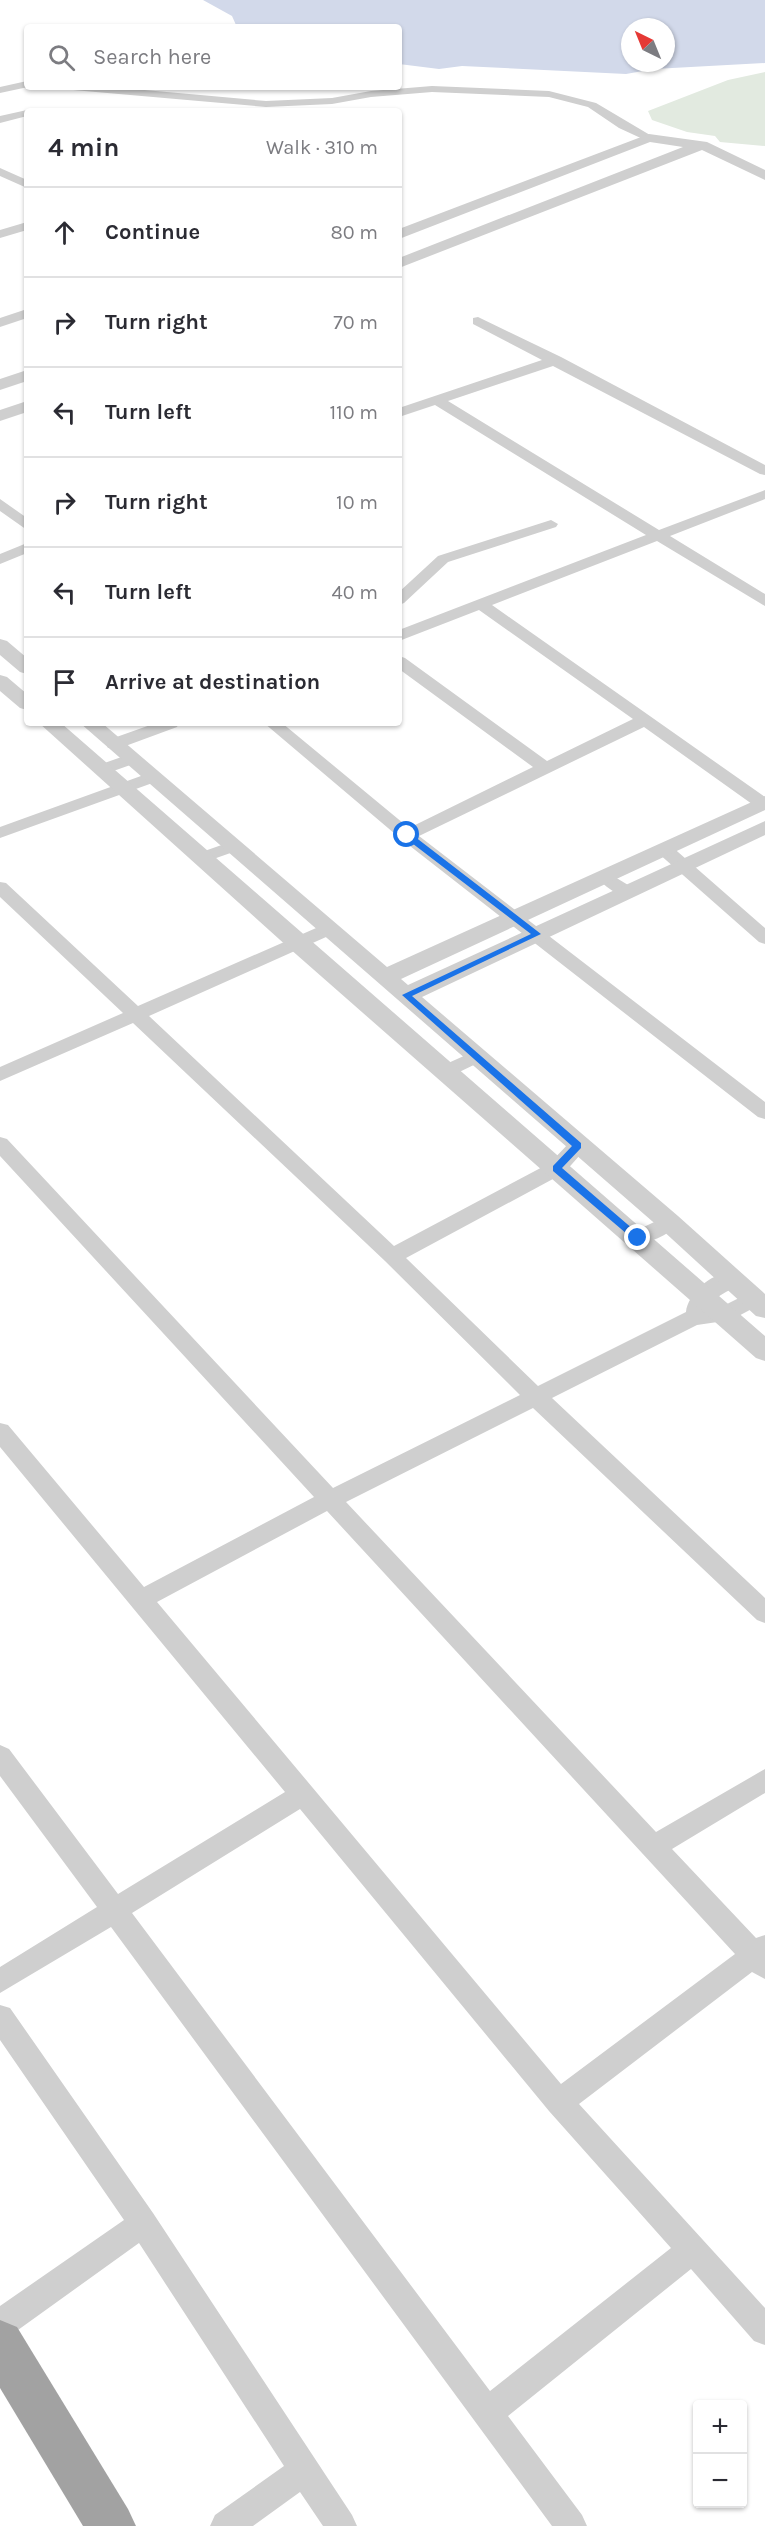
<!DOCTYPE html>
<html lang="en">
<head>
<meta charset="utf-8">
<style>
  :root { --surface:#fff; --page:#f2f2f3; --text:#2b2b33; --muted:#7c7c81; --line:#e1e1e2 }
  body { margin:0; font-family:Karla,sans-serif; background:var(--page); color:var(--text) }
  .controls { position:absolute; right:18px; bottom:18px; display:grid; overflow:hidden; border-radius:6px; box-shadow:0 2px 4px #0004 }
  .controls button { width:54px; height:54px; display:grid; place-items:center; padding:0; border:0; border-bottom:2px solid var(--line); background:var(--surface); color:var(--text); font:30px sans-serif }
  .compass { position:absolute; left:621px; top:18px; width:54px; height:54px; border-radius:50%; background:var(--surface); box-shadow:0 2px 4px #0004; rotate:317deg }
  .stop { position:absolute; width:18px; height:18px; margin:-14px; border:4px solid #1a73e8; border-radius:50%; background:#fff }
  .stop.end { background:#1a73e8; border-color:#fff; box-shadow:0 2px 6px #0008 }
  .list { margin:0; padding:0; list-style:none }
  h2 { display:flex; justify-content:space-between; align-items:center; height:78px; margin:0; padding:0 24px; font-size:26px }
  h2 small { font-size:20px; font-weight:400; color:var(--muted) }
  .list li { display:grid; grid-template-columns:39px 1fr auto; gap:18px; align-items:center; box-sizing:border-box; height:90px; padding:0 24px; border-top:2px solid var(--line) }
  .list b { display:block; font-size:22px; white-space:nowrap }
  .list em { font-size:20px; font-style:normal; color:var(--muted) }
  .icon { flex:none; width:33px; height:33px; fill:none; stroke:currentColor; stroke-width:2; stroke-linecap:round; stroke-linejoin:round }
  .map { position:relative; flex:none; width:765px; height:2526px; overflow:hidden }
  .search { position:absolute; background:var(--surface); box-shadow:0 2px 4px #0004; left:24px; top:24px; width:378px; height:66px; display:flex; align-items:center; gap:15px; box-sizing:border-box; padding:0 21px; border-radius:6px; color:var(--muted); font-size:22px }
  .panel { position:absolute; background:var(--surface); box-shadow:0 2px 4px #0004; left:24px; top:108px; width:378px; height:618px; border-radius:6px }
  .map>svg:first-child { display:block }
</style>
</head>
<body>
<div class="map">
<svg width="765" height="2526" viewBox="0 0 765 2526">
  <rect width="100%" height="100%" fill="#fff"/>
  <path fill="#e2eae0" d="M 765,72 L 765,146 L 720,142 L 715,136 L 687,132 L 652,120 L 648,111 L 728,80 Z"/>
  <path fill="#d2d9ea" fill-rule="evenodd" d="M 203,0 L 765,0 L 765,63 L 654,69 L 626,74 L 462,66 L 439,69 L 399,64 L 399,27 L 233,27 L 236,25 L 232,16 ZM 630,27 L 666,27 L 666,63 L 630,63 Z"/>
  <g fill="none" stroke-linecap="round" stroke-linejoin="round">
    <path fill="#cfcfcf" fill-rule="evenodd" d="M 27,81 L 28,87 L 0,93 L 0,87 Z
      M 432,86 L 549,91 L 596,103 L 655,138 L 645,140 L 619,128 L 588,107 L 549,97 L 432,92 L 371,97 L 332,104 L 266,107 L 73,90 L 67,87 L 111,87 L 266,101 L 332,98 L 371,91 Z
      M 27,110 L 31,111 L 27,111 L 27,116 L 0,123 L 0,116 Z
      M 0,168 L 27,180 L 27,188 L 0,176 Z
      M 27,222 L 27,230 L 0,238 L 0,230 Z
      M 27,309 L 27,318 L 0,327 L 0,318 Z
      M 478,317 L 561,357 L 765,465 L 765,475 L 760,474 L 553,366 L 448,401 L 659,530 L 765,490 L 765,499 L 670,536 L 765,594 L 765,606 L 657,541 L 492,605 L 765,797 L 765,810 L 759,809 L 644,727 L 419,836 L 765,1102 L 765,1119 L 758,1117 L 401,839 L 264,723 L 282,723 L 409,828 L 533,767 L 399,669 L 399,656 L 405,658 L 547,761 L 633,719 L 479,610 L 399,641 L 399,630 L 646,535 L 435,405 L 399,417 L 399,408 L 542,360 L 473,324 L 473,318 Z
      M 0,499 L 27,518 L 27,530 L 0,511 Z
      M 551,520 L 558,524 L 556,527 L 448,562 L 404,603 L 399,605 L 399,592 L 438,556 Z
      M 27,543 L 27,553 L 0,564 L 0,554 Z
      M 156,723 L 179,723 L 177,727 L 120,748 L 108,748 L 106,744 L 108,740 Z
      M 130,754 L 138,759 L 136,763 L 102,775 L 94,770 L 96,766 Z
      M 152,772 L 158,773 L 160,777 L 158,781 L 0,838 L 0,827 Z
      M 233,841 L 239,842 L 242,846 L 239,850 L 202,863 L 193,858 L 196,854 Z
      M 664,844 L 670,845 L 765,928 L 765,944 L 759,942 L 658,853 L 655,849 Z
      M 605,871 L 633,888 L 636,892 L 633,896 C 620,899 604,886 596,876 L 599,872 Z
      M 0,882 L 6,883 L 138,1006 L 323,925 L 335,925 L 338,929 L 335,933 L 149,1016 L 394,1246 L 550,1163 L 571,1141 L 585,1141 L 588,1146 L 564,1173 L 406,1258 L 538,1386 L 686,1312 C 688,1292 717,1267 738,1274 L 742,1279 C 733,1293 714,1293 708,1309 L 719,1308 L 753,1291 L 761,1294 L 764,1299 L 761,1304 L 731,1320 L 697,1325 L 552,1398 L 765,1598 L 765,1623 L 757,1620 L 533,1408 L 346,1502 L 656,1832 L 765,1769 L 765,1793 L 672,1849 L 756,1938 L 765,1935 L 765,1979 L 752,1972 L 579,2104 L 765,2308 L 765,2345 L 754,2341 L 691,2269 L 508,2416 L 582,2515 L 587,2526 L 552,2526 L 111,1927 L 0,1993 L 0,1967 L 97,1907 L 0,1776 L 0,1745 L 9,1749 L 118,1894 L 285,1792 L 0,1447 L 0,1423 L 8,1425 L 144,1587 L 314,1497 L 0,1156 L 0,1137 L 7,1139 L 333,1488 L 520,1395 L 385,1261 L 133,1023 L 0,1081 L 0,1067 L 123,1013 L 0,897 ZM 327,1511 L 735,1954 L 561,2084 L 157,1602 ZM 300,1809 L 549,2111 L 671,2248 L 490,2391 L 132,1913 Z
      M 475,1051 L 482,1053 L 485,1057 L 482,1061 L 451,1076 L 437,1076 L 434,1072 L 437,1068 Z
      M 669,1215 L 676,1217 L 679,1222 C 672,1234 644,1247 631,1243 L 628,1238 L 631,1233 Z
      M 0,2005 L 10,2008 L 153,2213 L 352,2515 L 357,2526 L 323,2526 L 300,2492 L 253,2526 L 210,2526 L 215,2515 L 284,2466 L 139,2243 L 11,2335 L 0,2339 L 0,2306 L 124,2220 L 0,2040 Z"/>
    <path fill="#cfcfcf" fill-rule="evenodd" d="M 649,134 L 707,142 L 765,170 L 765,180 L 702,150 L 399,268 L 399,258 L 683,147 L 650,142 L 399,239 L 399,229 Z
      M 27,370 L 27,381 L 0,390 L 0,379 Z
      M 27,401 L 27,412 L 0,421 L 0,410 Z
      M 0,639 L 7,641 L 27,658 L 27,674 L 20,672 L 0,655 Z
      M 0,675 L 7,677 L 27,694 L 27,710 L 20,708 L 0,691 Z
      M 39,723 L 61,723 L 765,1336 L 765,1361 L 756,1358 L 289,948 Z
      M 80,723 L 102,723 L 387,967 L 765,796 L 765,810 L 401,979 L 408,985 L 765,821 L 765,835 L 422,997 L 678,1216 L 765,1294 L 765,1318 L 756,1316 L 660,1228 Z"/>
    <path fill="#a2a2a2" fill-rule="evenodd" d="M 0,2320 L 17,2327 L 128,2509 L 136,2526 L 83,2526 L 0,2388 Z"/>
  </g>
  <path fill="#1a73e8" d="M 404,833 L 410,833 L 541,934 L 412,996 L 581,1143 L 581,1148 L 562,1168 L 641,1236 L 641,1240 L 634,1240 L 553,1171 L 553,1166 L 572,1146 L 402,995 L 531,934 L 404,837 Z"/>
</svg>
<div class="controls">
<button>+</button>
<button>−</button>
</div>
<svg class="compass" viewBox="-18 -18 36 36"><path d="M0-13l5 13h-10z" fill="#e53935"/><path d="M0 13l5-13h-10z" fill="#7c7c81"/></svg>
<div class="stop" style="left:407px;top:835px"></div>
<div class="stop end" style="left:638px;top:1238px"></div>
<div class="search"><svg class="icon" aria-label="search" viewBox="0 0 24 24"><circle cx="10" cy="10" r="6"/><path d="M15 15l6 6"/></svg>Search here</div>
<section class="panel">
<h2>4 min<small>Walk · 310 m</small></h2>
<ul class="list">
<li><svg class="icon" aria-label="ahead" viewBox="0 0 24 24"><path d="M12 20V5M6 11l6-6 6 6"/></svg><div><b>Continue</b></div><em>80 m</em></li>
<li><svg class="icon" aria-label="right" viewBox="0 0 24 24"><path d="M7 20v-9h11M14 6l5 5-5 5"/></svg><div><b>Turn right</b></div><em>70 m</em></li>
<li><svg class="icon" aria-label="left" viewBox="0 0 24 24"><path d="M17 20v-9H6M10 6l-5 5 5 5"/></svg><div><b>Turn left</b></div><em>110 m</em></li>
<li><svg class="icon" aria-label="right" viewBox="0 0 24 24"><path d="M7 20v-9h11M14 6l5 5-5 5"/></svg><div><b>Turn right</b></div><em>10 m</em></li>
<li><svg class="icon" aria-label="left" viewBox="0 0 24 24"><path d="M17 20v-9H6M10 6l-5 5 5 5"/></svg><div><b>Turn left</b></div><em>40 m</em></li>
<li><svg class="icon" aria-label="arrive" viewBox="0 0 24 24"><path d="M6 21V4h12l-3 4 3 4H6"/></svg><div><b>Arrive at destination</b></div></li>
</ul>
</section>
</div>
</body>
</html>
